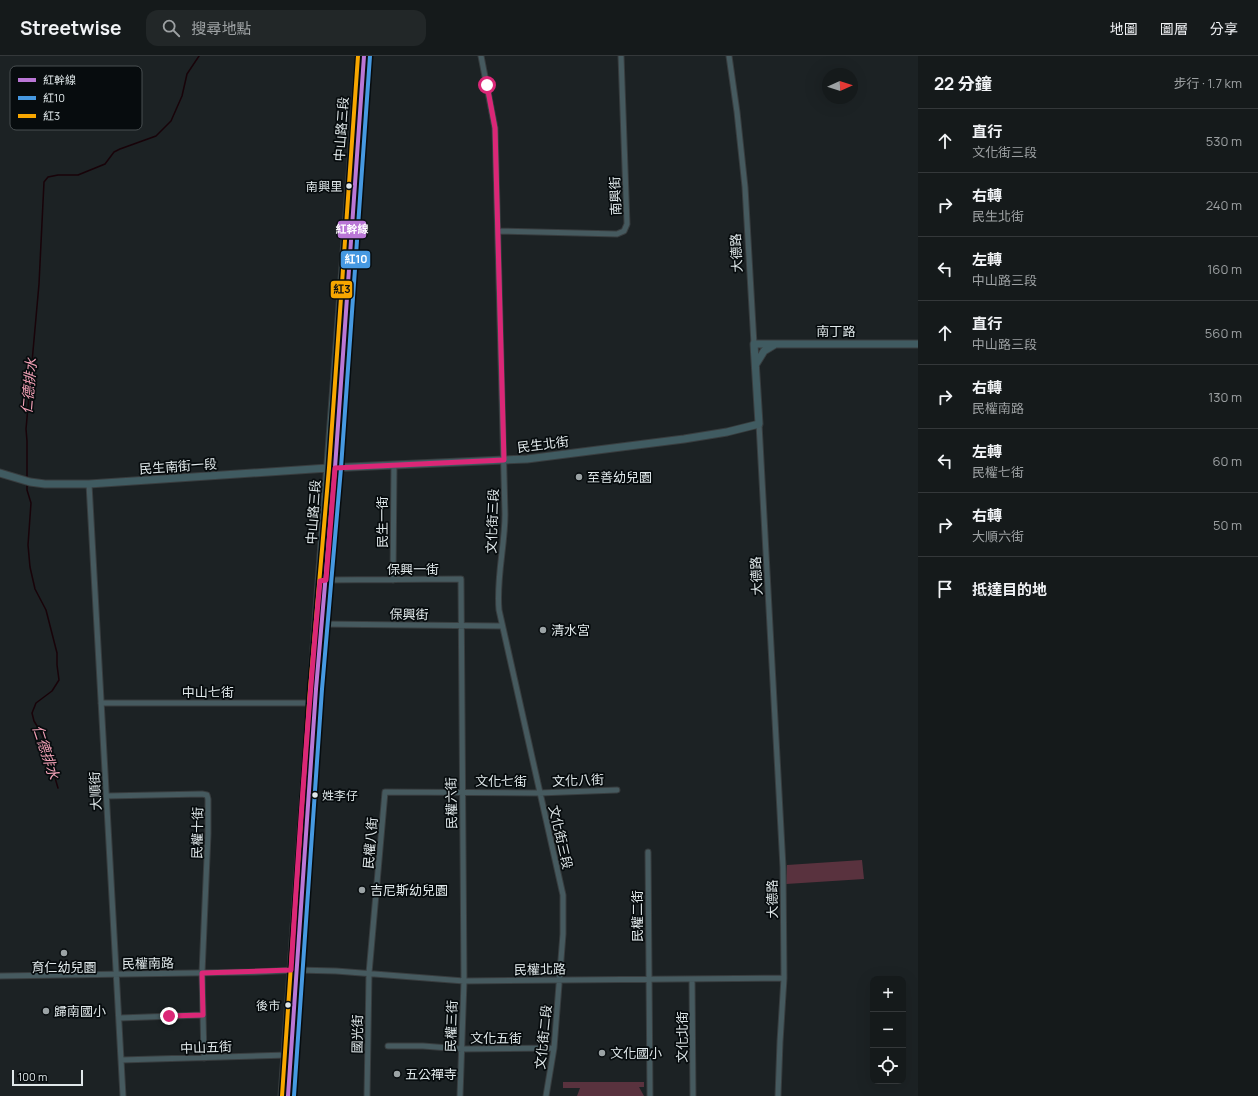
<!DOCTYPE html>
<html lang="zh-TW">
<head>
<meta charset="utf-8">
<style>
  :root { --surface:#151a1b; --page:#222728; --text:#f1f3f6; --muted:#9da1a3; --line:#34383a }
  body { margin:0; font-family:Manrope,"Noto Sans TC",sans-serif; background:var(--page); color:var(--text) }
  .controls { position:absolute; right:12px; bottom:12px; display:grid; overflow:hidden; border-radius:8px; box-shadow:0 4px 16px #0002 }
  .controls button { width:36px; height:36px; display:grid; place-items:center; padding:0; border:0; border-bottom:1px solid var(--line); background:var(--surface); color:var(--text); font:20px sans-serif }
  .compass { position:absolute; left:822px; top:12px; width:36px; height:36px; border-radius:50%; background:var(--surface); box-shadow:0 4px 16px #0002; rotate:87deg }
  .scale { position:absolute; left:12px; bottom:10px; width:71px; box-sizing:border-box; padding-left:4px; border:2px solid #e0e8ea; border-top:0; font-size:11px; line-height:14px; white-space:nowrap; color:#e0e8ea; -webkit-text-stroke:3px #070c0e; paint-order:stroke }
  .stop { position:absolute; width:12px; height:12px; margin:-9px; border:3px solid #db2777; border-radius:50%; background:#fff }
  .stop.end { background:#db2777; border-color:#fff; box-shadow:0 1px 4px #0008 }
  .list { margin:0; padding:0; list-style:none }
  h2 { display:flex; justify-content:space-between; align-items:center; height:52px; margin:0; padding:0 16px; font-size:17px }
  h2 small { font-size:13px; font-weight:400; color:var(--muted) }
  .list li { display:grid; grid-template-columns:26px 1fr auto; gap:12px; align-items:center; box-sizing:border-box; height:64px; padding:0 16px; border-top:1px solid var(--line) }
  .list b { display:block; font-size:15px; white-space:nowrap }
  .list p { margin:0; font-size:13px; white-space:nowrap; color:var(--muted) }
  .list em { font-size:13px; font-style:normal; color:var(--muted) }
  .icon { flex:none; width:22px; height:22px; fill:none; stroke:currentColor; stroke-width:2; stroke-linecap:round; stroke-linejoin:round }
  .map { position:relative; flex:none; width:918px; height:1040px; overflow:hidden }
  header { display:flex; align-items:center; gap:24px; box-sizing:border-box; height:56px; padding:0 20px; background:var(--surface); border-bottom:1px solid var(--line) }
  header strong { font-size:19px }
  nav { display:flex; gap:22px; margin-inline-start:auto; font-size:14px }
  .search { width:280px; height:36px; background:var(--page); display:flex; align-items:center; gap:10px; box-sizing:border-box; padding:0 14px; border-radius:12px; color:var(--muted); font-size:15px }
  main { display:flex }
  aside { flex:1; background:var(--surface) }
  .map>svg:first-child { display:block }
</style>
</head>
<body>
<header>
<strong>Streetwise</strong>
<div class="search"><svg class="icon" aria-label="search" viewBox="0 0 24 24"><circle cx="10" cy="10" r="6"/><path d="M15 15l6 6"/></svg>搜尋地點</div>
<nav><a>地圖</a><a>圖層</a><a>分享</a></nav>
</header>
<main>
<div class="map">
<svg width="918" height="1040" viewBox="0 0 918 1040">
  <rect width="100%" height="100%" fill="#1c2224"/>
  <path fill="#59323e" d="M 862,804 L 864,823 L 786,828 L 787,809 Z
    M 563,1026 L 644,1026 L 644,1031 L 639,1031 L 644,1040 L 577,1040 L 580,1032 L 563,1032 Z"/>
  <g fill="none" stroke-linecap="round" stroke-linejoin="round">
    <path stroke="#180309" stroke-width="1.5" d="M 27,423 L 27,385 L 26,373 L 39,228 L 44,126 L 48,121 L 58,119 L 78,119 L 105,108 L 114,96 L 120,93 L 156,80 L 171,65 L 182,40 L 187,18 L 199,0
      M 27,428 L 27,434 L 31,447 L 28,489 L 30,511 L 35,533 L 46,554 L 57,597 L 57,609 L 59,624 L 52,635 L 36,647 L 32,657 L 34,665 L 40,675 L 43,681 L 58,732"/>
    <defs>
      <path id="street" d="M 481,0 L 495,72 L 505,458 C 505,490 496,522 499,554 L 563,839 L 563,878 L 554,992 L 546,1040
        M 729,0 L 737,56 L 745,131 L 754,288
        M 498,175 L 617,178 L 624,175 L 627,168 L 621,0
        M 759,368 L 783,811 L 784,922 L 780,986 L 778,1040
        M 89,428 L 123,1040
        M 323,524 L 461,523 L 464,925 L 460,1040
        M 393,524 L 394,409
        M 319,568 L 501,570
        M 101,647 L 312,647
        M 106,740 L 202,738 L 207,739 L 208,743 L 208,778 L 202,917 L 204,1002
        M 648,796 L 650,1040
        M 0,920 L 256,916 L 297,914 L 336,915 L 464,925 L 784,922
        M 692,923 L 693,1040
        M 119,962 L 203,959
        M 388,990 L 423,990 L 462,993 L 554,992
        M 121,1004 L 288,999
        M 367,1040 L 369,917 L 385,736 L 539,737 L 617,734"/>
      <path id="secondary" d="M 756,308 L 764,295 L 774,289
        M 0,417 L 30,426 L 45,428 L 89,428 L 328,412 L 504,404 L 527,403 L 684,383 L 727,376 L 759,368 L 754,288 L 918,288
        M 282,1040 C 306,693 332,347 359,0
        M 288,1040 L 316,633 L 335,412 L 364,0"/>
    </defs>
    <use href="#street" stroke="#383d3f" stroke-width="7"/>
    <use href="#secondary" stroke="#383d3f" stroke-width="9"/>
    <use href="#street" stroke="#465a5f" stroke-width="5"/>
    <use href="#secondary" stroke="#405b61" stroke-width="7"/>
    <defs>
      <path id="bus-1" d="M 288,1040 L 316,633 L 335,412 L 364,0"/>
      <path id="bus-2" d="M 294,1040 L 322,633 L 341,412 L 370,0"/>
      <path id="bus-3" d="M 282,1040 L 310,633 L 329,412 L 358,0"/>
    </defs>
    <use href="#bus-1" stroke="#070c0e" stroke-width="7"/>
    <use href="#bus-2" stroke="#070c0e" stroke-width="7"/>
    <use href="#bus-3" stroke="#070c0e" stroke-width="7"/>
    <use href="#bus-1" stroke="#ba77d6" stroke-width="4"/>
    <use href="#bus-2" stroke="#4699e1" stroke-width="4"/>
    <use href="#bus-3" stroke="#f7a600" stroke-width="4"/>
  </g>
  <g fill="none" stroke-linecap="round" stroke-linejoin="round">
    <path stroke="#db2777" stroke-width="5" d="M 169,960 L 203,959 L 202,917 L 291,914 C 299,784 308,654 320,525 L 326,524 L 335,412 L 504,404 L 495,72 L 487,29"/>
  </g>
  <g fill="#e0e8ea" stroke="#070c0e" stroke-width="1.5">
    <circle cx="349" cy="130" r="3.5"/>
    <circle cx="315" cy="739" r="3.5"/>
    <circle cx="288" cy="949" r="3.5"/>
  </g>
  <g fill="#9ba3a5" stroke="#070c0e" stroke-width="1.5">
    <circle cx="579" cy="421" r="4"/>
    <circle cx="543" cy="574" r="4"/>
    <circle cx="362" cy="834" r="4"/>
    <circle cx="64" cy="897" r="4"/>
    <circle cx="46" cy="955" r="4"/>
    <circle cx="602" cy="997" r="4"/>
    <circle cx="397" cy="1018" r="4"/>
  </g>
  <g text-anchor="middle" stroke-width="3.5" stroke-linejoin="round" paint-order="stroke">
    <g font-size="12" fill="#e0e8ea" stroke="#070c0e" text-anchor="end">
      <text x="342" y="135">南興里</text>
      <text x="322" y="744" text-anchor="start">姓李仔</text>
      <text x="280" y="954">後市</text>
    </g>
    <g font-size="13" fill="#e0e8ea" stroke="#070c0e">
      <text transform="translate(341 73) rotate(-86)" y="5">中山路三段</text>
      <text transform="translate(615 140) rotate(-92)" y="5">南興街</text>
      <text transform="translate(736 197) rotate(-93)" y="5">大德路</text>
      <text x="836" y="280">南丁路</text>
      <text transform="translate(543 388) rotate(-7)" y="5">民生北街</text>
      <text transform="translate(178 410) rotate(-4)" y="5">民生南街一段</text>
      <text transform="translate(313 456) rotate(-86)" y="5">中山路三段</text>
      <text transform="translate(492 465) rotate(-88)" y="5">文化街三段</text>
      <text transform="translate(382 466) rotate(-90)" y="5">民生一街</text>
      <text x="413" y="518">保興一街</text>
      <text transform="translate(756 520) rotate(-93)" y="5">大德路</text>
      <text transform="translate(409 558) rotate(1)" y="5">保興街</text>
      <text x="208" y="641">中山七街</text>
      <text transform="translate(578 724) rotate(-2)" y="5">文化八街</text>
      <text x="501" y="730">文化七街</text>
      <text transform="translate(95 735) rotate(-93)" y="5">大順街</text>
      <text transform="translate(451 747) rotate(-91)" y="5">民權六街</text>
      <text transform="translate(197 777) rotate(-89)" y="5">民權十街</text>
      <text transform="translate(561 781) rotate(77)" y="5">文化街三段</text>
      <text transform="translate(370 787) rotate(-85)" y="5">民權八街</text>
      <text transform="translate(772 843) rotate(-91)" y="5">大德路</text>
      <text transform="translate(637 860) rotate(-90)" y="5">民權二街</text>
      <text transform="translate(148 907) rotate(-1)" y="5">民權南路</text>
      <text transform="translate(540 913) rotate(-1)" y="5">民權北路</text>
      <text transform="translate(451 970) rotate(-88)" y="5">民權三街</text>
      <text transform="translate(357 978) rotate(-89)" y="5">國光街</text>
      <text transform="translate(543 981) rotate(-84)" y="5">文化街二段</text>
      <text transform="translate(682 981) rotate(-90)" y="5">文化北街</text>
      <text x="496" y="987">文化五街</text>
      <text transform="translate(206 991) rotate(-2)" y="5">中山五街</text>
    </g>
    <g font-size="13" fill="#e0e8ea" stroke="#070c0e" text-anchor="start">
      <text x="587" y="426">至善幼兒園</text>
      <text x="551" y="579">清水宮</text>
      <text x="370" y="839">吉尼斯幼兒園</text>
      <text x="64" y="916" text-anchor="middle">育仁幼兒園</text>
      <text x="54" y="960">歸南國小</text>
      <text x="610" y="1002">文化國小</text>
      <text x="405" y="1023">五公禪寺</text>
    </g>
    <g font-size="14" font-style="italic" fill="#f5a2b8" stroke="#070c0e">
      <text transform="translate(29 330) rotate(-85)" y="5">仁德排水</text>
      <text transform="translate(46 696) rotate(72)" y="5">仁德排水</text>
    </g>
  </g>
  <rect x="10" y="10" width="132" height="64" rx="6" fill="#070c0e" stroke="#484e50" stroke-width="1"/>
  <rect x="18" y="22" width="18" height="4" fill="#ba77d6"/>
  <rect x="18" y="40" width="18" height="4" fill="#4699e1"/>
  <rect x="18" y="58" width="18" height="4" fill="#f7a600"/>
  <g font-size="11" fill="#e0e8ea">
    <text x="43" y="28">紅幹線</text>
    <text x="43" y="46">紅10</text>
    <text x="43" y="64">紅3</text>
  </g>
  <g stroke="#070c0e" stroke-width="1.5">
    <rect x="337" y="164" width="30" height="19" rx="4" fill="#ba77d6"/>
    <rect x="340" y="194" width="31" height="19" rx="4" fill="#4699e1"/>
    <rect x="330" y="224" width="23" height="19" rx="4" fill="#f7a600"/>
  </g>
  <g font-size="11" text-anchor="middle" font-weight="bold" fill="#fff">
    <text x="352" y="177">紅幹線</text>
    <text x="356" y="207">紅10</text>
  </g>
  <g font-size="11" text-anchor="middle" font-weight="bold" fill="#111">
    <text x="342" y="237">紅3</text>
  </g>
</svg>
<div class="controls">
<button>+</button>
<button>−</button>
<button><svg class="icon" aria-label="locate" viewBox="0 0 24 24"><circle cx="12" cy="12" r="6"/><path d="M12 2v4M12 18v4M2 12h4M18 12h4"/></svg></button>
</div>
<svg class="compass" viewBox="-18 -18 36 36"><path d="M0-13l5 13h-10z" fill="#e53935"/><path d="M0 13l5-13h-10z" fill="#9da1a3"/></svg>
<div class="scale">100 m</div>
<div class="stop" style="left:487px;top:29px"></div>
<div class="stop end" style="left:169px;top:960px"></div>
</div>
<aside>
<h2>22 分鐘<small>步行 · 1.7 km</small></h2>
<ul class="list">
<li><svg class="icon" aria-label="ahead" viewBox="0 0 24 24"><path d="M12 20V5M6 11l6-6 6 6"/></svg><div><b>直行</b><p>文化街三段</p></div><em>530 m</em></li>
<li><svg class="icon" aria-label="right" viewBox="0 0 24 24"><path d="M7 20v-9h11M14 6l5 5-5 5"/></svg><div><b>右轉</b><p>民生北街</p></div><em>240 m</em></li>
<li><svg class="icon" aria-label="left" viewBox="0 0 24 24"><path d="M17 20v-9H6M10 6l-5 5 5 5"/></svg><div><b>左轉</b><p>中山路三段</p></div><em>160 m</em></li>
<li><svg class="icon" aria-label="ahead" viewBox="0 0 24 24"><path d="M12 20V5M6 11l6-6 6 6"/></svg><div><b>直行</b><p>中山路三段</p></div><em>560 m</em></li>
<li><svg class="icon" aria-label="right" viewBox="0 0 24 24"><path d="M7 20v-9h11M14 6l5 5-5 5"/></svg><div><b>右轉</b><p>民權南路</p></div><em>130 m</em></li>
<li><svg class="icon" aria-label="left" viewBox="0 0 24 24"><path d="M17 20v-9H6M10 6l-5 5 5 5"/></svg><div><b>左轉</b><p>民權七街</p></div><em>60 m</em></li>
<li><svg class="icon" aria-label="right" viewBox="0 0 24 24"><path d="M7 20v-9h11M14 6l5 5-5 5"/></svg><div><b>右轉</b><p>大順六街</p></div><em>50 m</em></li>
<li><svg class="icon" aria-label="arrive" viewBox="0 0 24 24"><path d="M6 21V4h12l-3 4 3 4H6"/></svg><div><b>抵達目的地</b></div></li>
</ul>
</aside>
</main>
</body>
</html>
